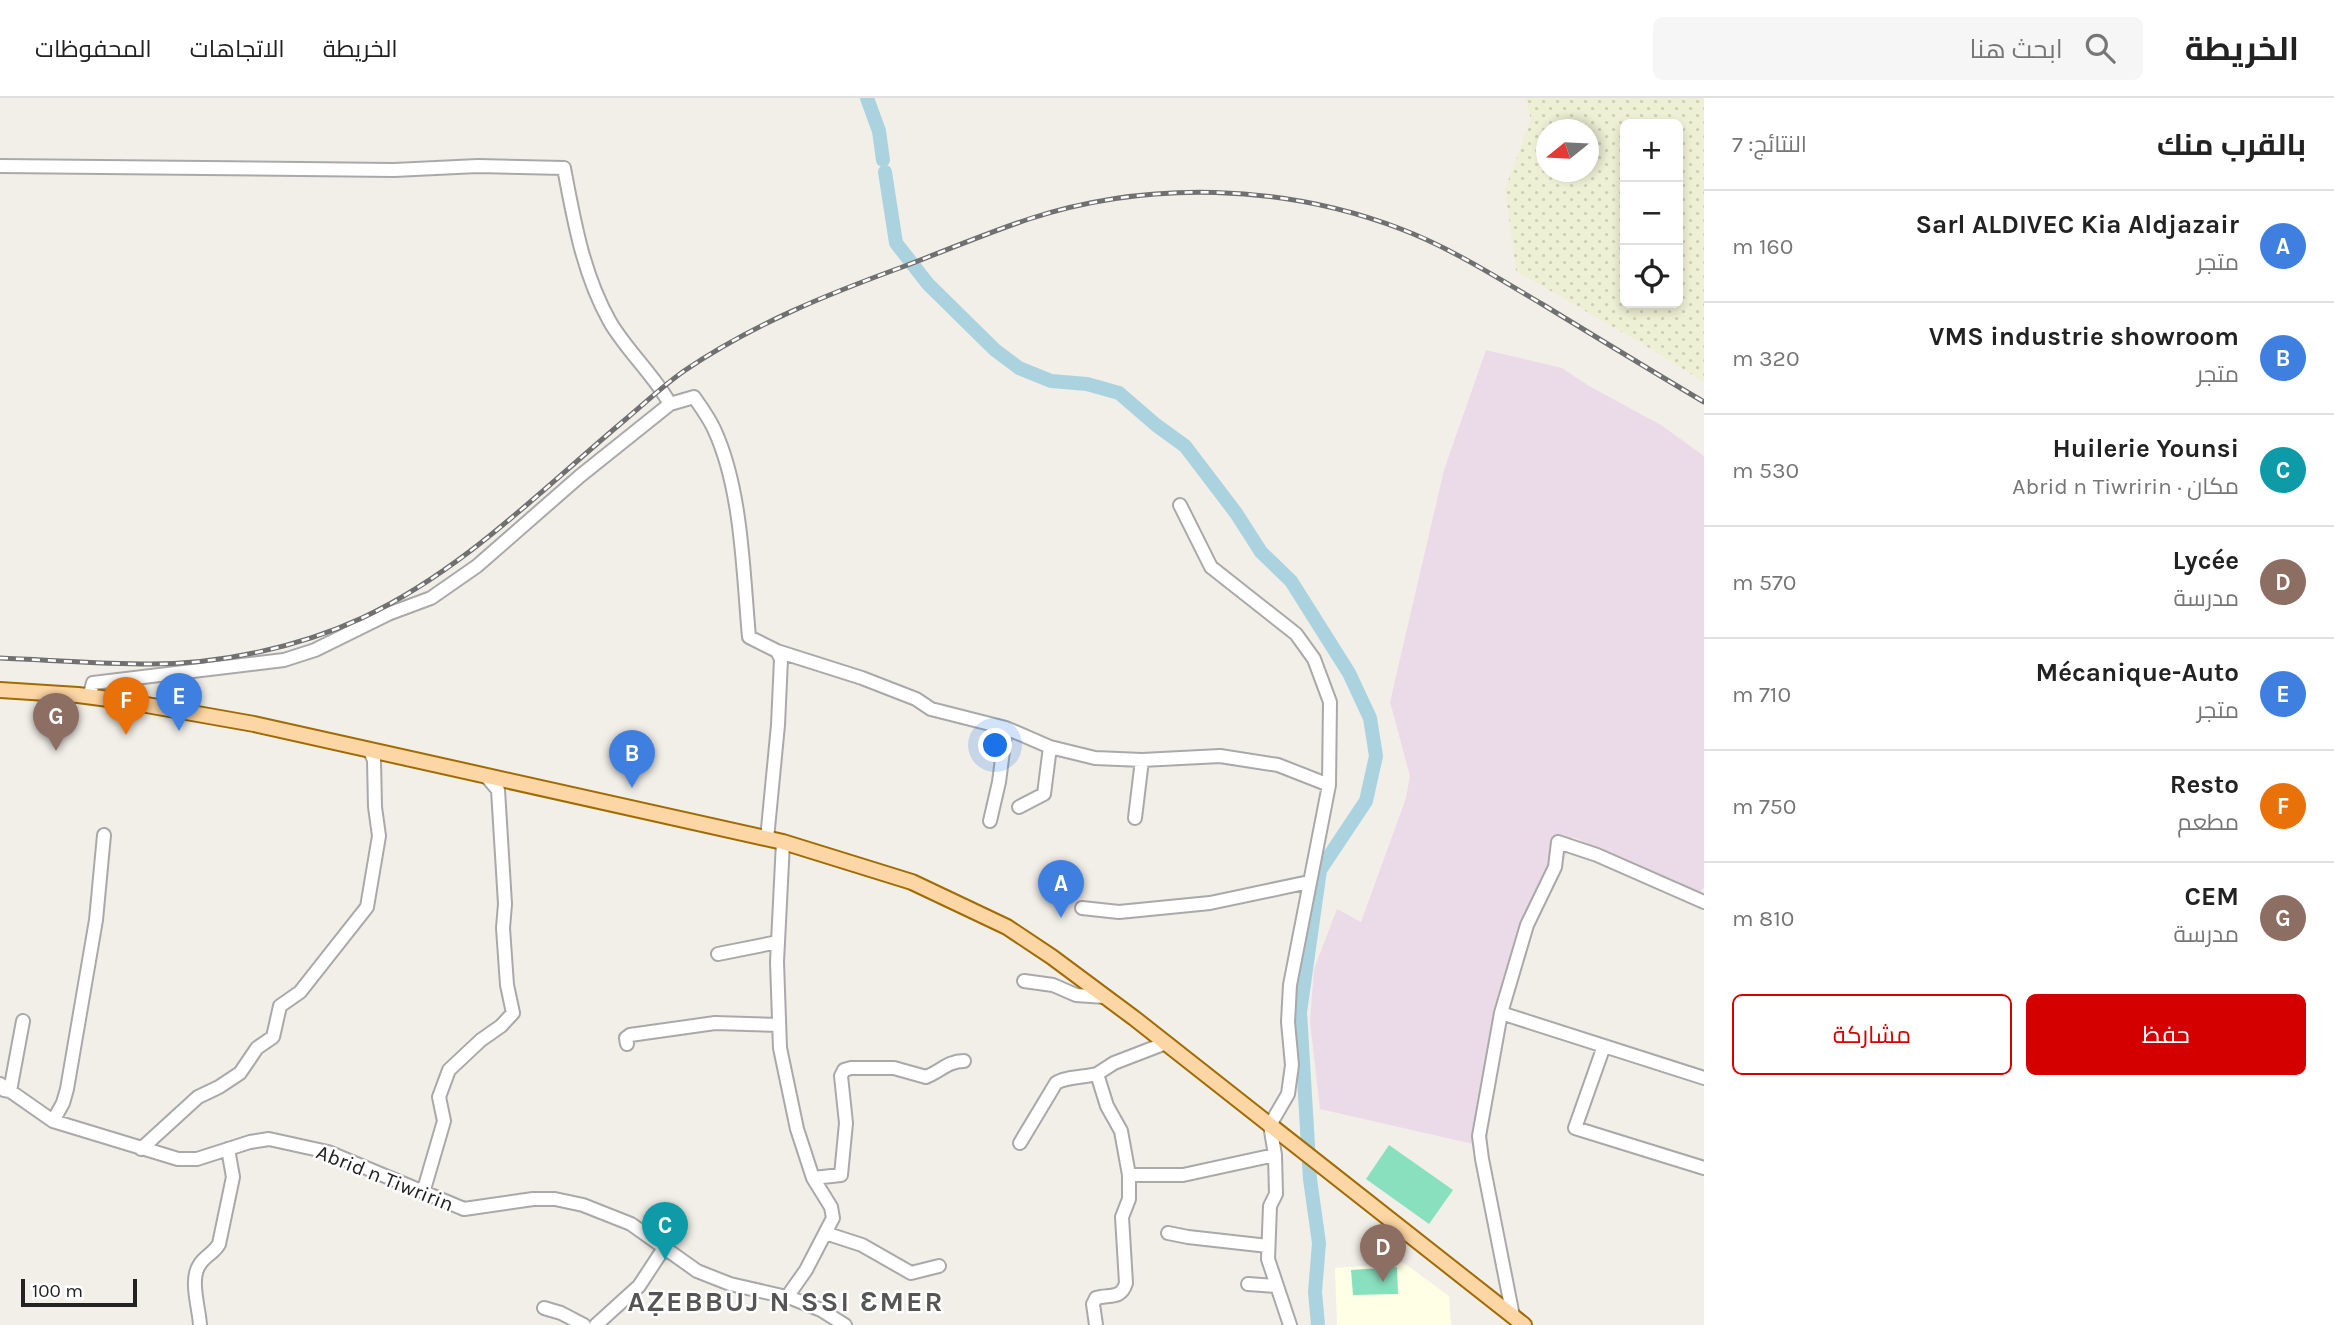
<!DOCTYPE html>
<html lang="ar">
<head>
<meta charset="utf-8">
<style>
  :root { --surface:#fff; --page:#f6f6f6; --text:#222; --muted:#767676; --line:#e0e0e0; --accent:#d40000 }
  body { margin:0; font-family:Karla,Cairo,sans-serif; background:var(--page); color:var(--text); direction:rtl }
  .controls { position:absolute; right:21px; top:21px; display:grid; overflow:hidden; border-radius:10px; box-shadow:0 4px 10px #0003 }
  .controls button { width:63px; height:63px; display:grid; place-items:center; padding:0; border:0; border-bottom:2px solid var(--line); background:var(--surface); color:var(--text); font:35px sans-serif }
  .compass { position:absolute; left:1536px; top:21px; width:63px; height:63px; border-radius:50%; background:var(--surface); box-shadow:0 4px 10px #0003; rotate:252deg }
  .scale { position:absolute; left:21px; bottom:18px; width:116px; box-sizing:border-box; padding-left:7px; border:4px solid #222; border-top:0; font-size:19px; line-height:24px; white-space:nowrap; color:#222; -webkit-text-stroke:5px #fff; paint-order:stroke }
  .you { position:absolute; left:996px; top:648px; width:24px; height:24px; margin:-18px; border:5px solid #fff; border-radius:50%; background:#1a73e8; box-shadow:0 0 0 10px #1a73e833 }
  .badge { display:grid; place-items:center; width:46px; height:46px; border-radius:50%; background:var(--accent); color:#fff; font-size:23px; font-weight:700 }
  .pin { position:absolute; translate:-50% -58px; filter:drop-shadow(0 2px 4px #0008) }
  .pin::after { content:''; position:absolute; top:37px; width:24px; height:21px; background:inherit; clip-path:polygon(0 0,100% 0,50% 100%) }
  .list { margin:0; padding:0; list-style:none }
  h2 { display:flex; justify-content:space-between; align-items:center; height:91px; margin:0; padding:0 28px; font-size:30px }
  h2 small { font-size:23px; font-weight:400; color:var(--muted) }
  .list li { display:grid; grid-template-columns:46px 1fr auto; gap:21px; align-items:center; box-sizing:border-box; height:112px; padding:0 28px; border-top:2px solid var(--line) }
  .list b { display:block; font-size:26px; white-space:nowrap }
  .list p { margin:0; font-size:23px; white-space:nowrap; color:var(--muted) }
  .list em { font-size:23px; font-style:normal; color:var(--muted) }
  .actions { display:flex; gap:14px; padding:21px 28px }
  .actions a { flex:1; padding:16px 0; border:2px solid var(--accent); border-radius:10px; text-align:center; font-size:24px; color:var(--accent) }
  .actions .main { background:var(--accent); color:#fff }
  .icon { flex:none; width:38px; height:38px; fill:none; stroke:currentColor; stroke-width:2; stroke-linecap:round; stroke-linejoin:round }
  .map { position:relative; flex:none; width:1704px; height:1227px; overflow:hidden; direction:ltr }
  header { display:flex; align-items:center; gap:42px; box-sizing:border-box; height:98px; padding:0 35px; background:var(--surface); border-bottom:2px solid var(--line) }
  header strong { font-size:33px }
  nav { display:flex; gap:38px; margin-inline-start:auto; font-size:24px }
  .search { width:490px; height:63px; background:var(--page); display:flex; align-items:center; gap:18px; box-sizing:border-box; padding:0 24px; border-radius:10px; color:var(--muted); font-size:26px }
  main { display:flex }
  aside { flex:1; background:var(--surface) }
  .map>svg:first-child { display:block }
</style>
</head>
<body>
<header>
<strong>الخريطة</strong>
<div class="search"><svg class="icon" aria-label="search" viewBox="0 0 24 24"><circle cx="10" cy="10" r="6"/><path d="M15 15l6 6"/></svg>ابحث هنا</div>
<nav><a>الخريطة</a><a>الاتجاهات</a><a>المحفوظات</a></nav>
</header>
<main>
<aside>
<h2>بالقرب منك<small>النتائج: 7</small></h2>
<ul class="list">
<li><span class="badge" style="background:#3f7fe0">A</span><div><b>Sarl ALDIVEC Kia Aldjazair</b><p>متجر</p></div><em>160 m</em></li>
<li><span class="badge" style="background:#3f7fe0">B</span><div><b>VMS industrie showroom</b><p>متجر</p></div><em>320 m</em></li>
<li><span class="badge" style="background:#0f9aa8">C</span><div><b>Huilerie Younsi</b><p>مكان · Abrid n Tiwririn</p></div><em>530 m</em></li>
<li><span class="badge" style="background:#8d6e63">D</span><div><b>Lycée</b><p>مدرسة</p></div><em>570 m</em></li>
<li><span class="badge" style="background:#3f7fe0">E</span><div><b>Mécanique-Auto</b><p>متجر</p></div><em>710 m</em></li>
<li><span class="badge" style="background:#e8710a">F</span><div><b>Resto</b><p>مطعم</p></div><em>750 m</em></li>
<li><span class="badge" style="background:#8d6e63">G</span><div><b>CEM</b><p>مدرسة</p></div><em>810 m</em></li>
</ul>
<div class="actions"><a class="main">حفظ</a><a>مشاركة</a></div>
</aside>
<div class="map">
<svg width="1704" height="1227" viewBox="0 0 1704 1227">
  <defs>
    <pattern id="farmland-dots" width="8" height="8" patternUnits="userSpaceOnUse" patternTransform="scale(1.75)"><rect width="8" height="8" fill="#eef0d5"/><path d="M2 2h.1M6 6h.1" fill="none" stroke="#ccceb7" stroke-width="1.8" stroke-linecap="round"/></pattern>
  </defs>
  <rect width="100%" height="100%" fill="#f2efe9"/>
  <path fill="#ebdbe8" d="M 1486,252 L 1562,270 L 1589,288 L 1661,327 L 1704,358 L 1704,790 L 1698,795 L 1669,784 L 1573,739 L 1532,836 L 1504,921 L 1486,1049 L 1320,1011 L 1310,924 L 1314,871 L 1337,811 L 1361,824 L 1406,700 L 1410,678 L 1390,604 L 1444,372 Z"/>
  <path fill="#ffffe5" d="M 1404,1165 L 1449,1198 L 1451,1227 L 1337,1227 L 1335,1170 Z"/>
  <path fill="url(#farmland-dots)" fill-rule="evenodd" d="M 1525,0 L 1704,0 L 1704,284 L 1651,251 L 1516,173 L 1505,91 L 1531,21 ZM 1625,26 L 1678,26 L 1678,205 L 1625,205 ZM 1546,32 L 1588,32 L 1588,74 L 1546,74 Z"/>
  <path fill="#88e0be" d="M 1389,1047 L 1453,1092 L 1429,1126 L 1366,1081 Z
    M 1397,1169 L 1398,1196 L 1353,1197 L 1351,1172 Z"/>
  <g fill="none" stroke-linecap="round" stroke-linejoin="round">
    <path stroke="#aad3df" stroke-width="14" d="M 867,0 L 879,33 L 883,62
      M 885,74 L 896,145 L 928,186 L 995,252 L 1019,270 L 1051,283 L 1087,286 L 1119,295 L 1156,327 L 1185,348 L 1236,415 L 1261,454 L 1291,483 L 1349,575 L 1370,620 L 1376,658 L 1366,703 L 1320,772 L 1300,914 L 1310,1081 L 1319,1145 L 1315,1194 L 1318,1227"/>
    <defs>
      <path id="minor" d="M 0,68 L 394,72 L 478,68 L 564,70 C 574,123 583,176 610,224 C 627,253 654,277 670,306
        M 1180,407 L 1211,469 L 1296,536 L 1314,561 L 1330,604 L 1329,687 L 1290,887 L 1288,924 L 1292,967 L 1288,996 L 1270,1027 L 1275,1057 L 1276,1096 L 1270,1108 L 1268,1161 L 1290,1227
        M 777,553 L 862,580 L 916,601 L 931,611 L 1006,630 L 1050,649 L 1095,660 L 1142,662 L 1220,658 L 1278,667 L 1329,687
        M 89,599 L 93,585 L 284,562 L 315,552 L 388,516 L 431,500 L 477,468 L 580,378 L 670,306 L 694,299 C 701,309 709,320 714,331 C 742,391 743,474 749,539 L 777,553 L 781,561 L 778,627 L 767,741
        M 1019,709 L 1044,696 L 1050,649
        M 1135,720 L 1142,662
        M 990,723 L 999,684 L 1006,630
        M 783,744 L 777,864 L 780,950 L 797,1031 L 813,1080 L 831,1109 L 833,1120 L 806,1172 L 787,1199
        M 1082,810 L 1119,814 L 1210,805 L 1309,784
        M 718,856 L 778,844
        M 1024,883 L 1053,887 L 1076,897 L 1105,899
        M 1501,915 L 1704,980
        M 627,946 L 626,940 L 630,937 L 715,925 L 779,927
        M 1604,948 L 1575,1030 L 1704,1070
        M 0,986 L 53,1023 L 178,1061 L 197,1061 L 250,1044 L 269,1041 L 328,1054 L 464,1111 L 533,1101 L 555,1101 L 583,1107 L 631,1126 L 697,1173 L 730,1186 L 791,1200 L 821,1212 L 845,1227
        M 4,992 L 10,993 L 23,923
        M 53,1023 L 63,1005 L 67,991 L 96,822 L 104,737
        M 1020,1045 L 1056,985 C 1064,979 1086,979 1097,976
        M 141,1051 L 198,999 L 219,989 L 240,975 L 257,950 L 273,939 L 280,908 L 300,894 L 367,809 L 379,738 L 375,709 L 374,662 L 369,651
        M 1129,1077 L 1183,1077 L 1275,1057
        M 813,1080 L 841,1077 L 846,1025 L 841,978 L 844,972 L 851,970 L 894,970 L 926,979 C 941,973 948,963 964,963
        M 421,1092 L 425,1088 L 444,1023 L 439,999 L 449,972 L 481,942 L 501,928 L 513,915 L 507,887 L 503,830 L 505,806 L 498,692 L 486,678
        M 825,1135 L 862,1147 L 911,1175 L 939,1168
        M 1168,1135 L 1188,1139 L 1268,1148
        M 1248,1186 L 1277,1188
        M 544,1210 L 561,1215 L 584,1227
        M 1513,1218 L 1482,1061 L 1479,1038 L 1501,915 L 1527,827 L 1555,769 L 1558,744 L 1597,757 L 1704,804
        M 200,1227 C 199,1209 189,1181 200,1166 C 205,1158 214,1155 219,1146 L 233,1079 L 228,1051
        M 596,1227 L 639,1188 L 664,1150
        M 1096,1227 L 1093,1206 L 1096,1200 C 1109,1196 1121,1202 1126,1185 L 1122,1119 L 1129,1101 L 1129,1077 L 1121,1033 L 1107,1008 L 1097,976 L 1114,965 L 1166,945"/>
      <path id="major" d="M 0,592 L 78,597 L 124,603 L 254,626 L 783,744 L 912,784 L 1007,829 L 1052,859 L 1134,920 L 1524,1227"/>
    </defs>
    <use href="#minor" stroke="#a9a9a9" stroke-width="16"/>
    <use href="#major" stroke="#a06b00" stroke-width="18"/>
    <use href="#minor" stroke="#fff" stroke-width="12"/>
    <use href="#major" stroke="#fcd6a4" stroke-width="14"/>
    <defs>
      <path id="rail" d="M 0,560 C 50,562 101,566 151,566 C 221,566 299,549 362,520 C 463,473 541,392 626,321 C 645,305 664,287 684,273 C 753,226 828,196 905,168 C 947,152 987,135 1029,121 C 1148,82 1284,86 1401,131 C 1451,150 1496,179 1542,206 C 1596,239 1650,272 1704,304"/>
    </defs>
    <use href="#rail" stroke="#707070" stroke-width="5"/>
    <use href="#rail" stroke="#fff" stroke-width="2.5" stroke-dasharray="8" stroke-linecap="butt"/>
  </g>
  <g text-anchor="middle" stroke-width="5" stroke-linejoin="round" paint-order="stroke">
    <g font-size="21" fill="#222" stroke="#fff">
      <text transform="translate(385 1080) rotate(22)" y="7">Abrid n Tiwririn</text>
    </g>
    <g font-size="28" font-weight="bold" letter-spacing="2" fill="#555" stroke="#fff">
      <text x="786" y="1213">AẒEBBUJ N SSI ƐMER</text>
    </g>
  </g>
</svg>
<div class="controls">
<button>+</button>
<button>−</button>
<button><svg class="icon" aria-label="locate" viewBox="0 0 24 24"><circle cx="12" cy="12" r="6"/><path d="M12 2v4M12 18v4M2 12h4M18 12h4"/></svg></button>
</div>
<svg class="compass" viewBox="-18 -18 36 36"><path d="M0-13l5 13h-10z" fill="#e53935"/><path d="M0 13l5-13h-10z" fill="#767676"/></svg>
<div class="scale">100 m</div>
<div class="you"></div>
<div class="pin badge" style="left:1061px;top:820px;background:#3f7fe0">A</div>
<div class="pin badge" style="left:632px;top:690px;background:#3f7fe0">B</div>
<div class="pin badge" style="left:665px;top:1162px;background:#0f9aa8">C</div>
<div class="pin badge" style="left:1383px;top:1184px;background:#8d6e63">D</div>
<div class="pin badge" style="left:179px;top:633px;background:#3f7fe0">E</div>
<div class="pin badge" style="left:126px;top:637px;background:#e8710a">F</div>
<div class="pin badge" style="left:56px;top:653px;background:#8d6e63">G</div>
</div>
</main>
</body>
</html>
